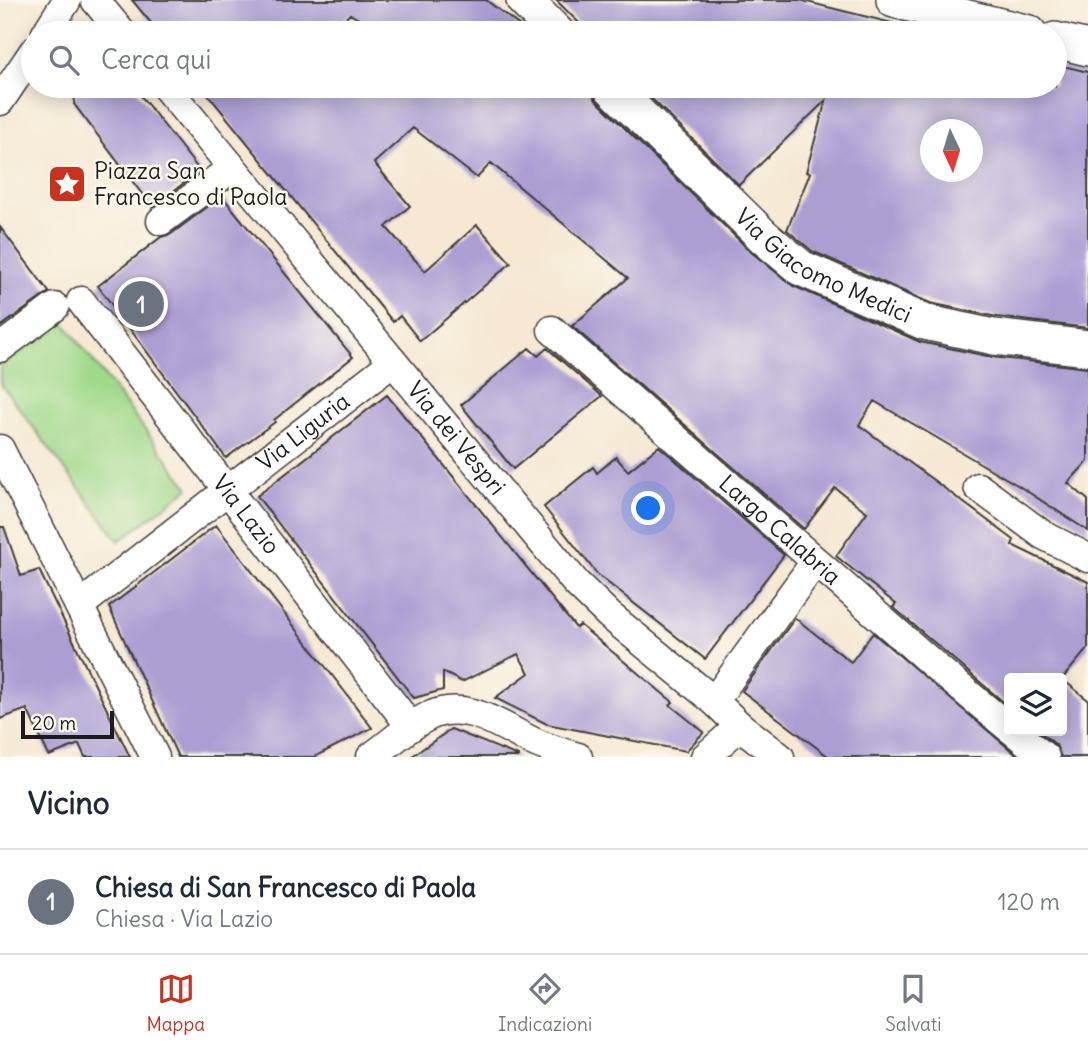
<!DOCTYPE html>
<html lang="it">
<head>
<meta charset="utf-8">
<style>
  :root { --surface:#fff; --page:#f6f6f7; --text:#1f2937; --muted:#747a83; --line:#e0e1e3; --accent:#c8321e }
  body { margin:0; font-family:Delius,sans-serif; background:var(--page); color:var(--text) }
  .controls { position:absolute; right:21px; bottom:21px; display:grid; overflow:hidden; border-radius:7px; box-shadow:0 4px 18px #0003 }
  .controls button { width:63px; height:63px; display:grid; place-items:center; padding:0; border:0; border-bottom:2px solid var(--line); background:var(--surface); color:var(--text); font:35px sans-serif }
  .compass { position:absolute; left:920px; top:119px; width:63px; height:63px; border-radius:50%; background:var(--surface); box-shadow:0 4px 18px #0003; rotate:176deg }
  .scale { position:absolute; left:21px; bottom:18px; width:93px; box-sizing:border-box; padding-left:7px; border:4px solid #1c1c1c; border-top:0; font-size:19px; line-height:24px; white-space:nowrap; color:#1c1c1c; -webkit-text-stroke:5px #fbf7ec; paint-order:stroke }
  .you { position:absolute; left:649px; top:509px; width:24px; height:24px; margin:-18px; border:5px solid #fff; border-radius:50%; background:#1a73e8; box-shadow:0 0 0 10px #1a73e833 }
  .badge { display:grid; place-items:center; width:46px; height:46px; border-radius:50%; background:var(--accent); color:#fff; font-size:23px; font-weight:700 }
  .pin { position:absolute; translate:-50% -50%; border:4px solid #fff; box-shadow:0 2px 7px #0006 }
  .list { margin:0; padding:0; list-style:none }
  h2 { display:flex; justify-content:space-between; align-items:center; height:91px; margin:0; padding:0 28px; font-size:30px }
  h2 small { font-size:23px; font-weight:400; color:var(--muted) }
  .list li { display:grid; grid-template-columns:46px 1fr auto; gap:21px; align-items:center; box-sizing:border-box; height:105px; padding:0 28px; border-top:2px solid var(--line) }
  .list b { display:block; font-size:26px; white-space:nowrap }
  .list p { margin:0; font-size:23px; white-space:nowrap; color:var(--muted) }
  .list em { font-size:23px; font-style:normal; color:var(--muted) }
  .icon { flex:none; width:38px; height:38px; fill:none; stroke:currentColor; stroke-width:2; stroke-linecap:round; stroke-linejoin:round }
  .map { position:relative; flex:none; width:1088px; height:757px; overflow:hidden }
  .search { position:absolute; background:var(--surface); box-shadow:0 4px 18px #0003; left:21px; right:21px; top:21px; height:77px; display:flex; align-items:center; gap:18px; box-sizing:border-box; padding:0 24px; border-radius:38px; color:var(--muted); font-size:26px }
  .sheet { height:196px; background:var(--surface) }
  nav { display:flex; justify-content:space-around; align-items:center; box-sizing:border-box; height:98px; border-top:2px solid var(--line); background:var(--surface); font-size:19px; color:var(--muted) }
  nav a { display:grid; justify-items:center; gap:4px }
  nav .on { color:var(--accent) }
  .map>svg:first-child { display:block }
</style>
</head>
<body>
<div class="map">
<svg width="1088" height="757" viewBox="0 0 1088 757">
  <rect width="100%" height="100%" fill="#fbf7ec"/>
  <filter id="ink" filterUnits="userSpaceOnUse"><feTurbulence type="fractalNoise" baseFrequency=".0143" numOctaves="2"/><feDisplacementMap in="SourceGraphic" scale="14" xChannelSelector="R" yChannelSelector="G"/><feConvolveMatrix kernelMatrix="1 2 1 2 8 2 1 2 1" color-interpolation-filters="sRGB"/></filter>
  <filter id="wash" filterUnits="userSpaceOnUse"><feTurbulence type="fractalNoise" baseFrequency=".00686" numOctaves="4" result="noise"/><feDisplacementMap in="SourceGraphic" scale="28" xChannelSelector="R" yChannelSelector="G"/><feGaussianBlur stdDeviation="1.57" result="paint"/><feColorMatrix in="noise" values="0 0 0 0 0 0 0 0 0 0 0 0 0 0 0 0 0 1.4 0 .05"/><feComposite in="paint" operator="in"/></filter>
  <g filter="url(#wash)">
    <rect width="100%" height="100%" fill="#f6e8d3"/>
    <path fill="#a1d98b" stroke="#5e7a54" stroke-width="2" d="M 62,320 L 189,488 L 119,541 L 0,383 L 0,367 Z"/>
    <g id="blocks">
      <path fill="#ac9ed3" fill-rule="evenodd" d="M 132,0 L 486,0 L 529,33 L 382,33 L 350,14 L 329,33 L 159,33 Z
        M 556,0 L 799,0 L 896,24 L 895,33 L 589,33 Z
        M 1055,64 L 1088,72 L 1088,328 L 997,317 L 930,303 L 812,251 L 787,230 L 810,173 L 806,172 L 826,100 L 739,185 L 649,96 L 658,86 L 1055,86 ZM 930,130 L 972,130 L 972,172 L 930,172 Z
        M 77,86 L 133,86 L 200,171 L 152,207 L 74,104 Z
        M 201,86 L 590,86 L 591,92 L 596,100 L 750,251 L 793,286 L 920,342 L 992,357 L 1088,368 L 1088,461 L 1068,483 L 1088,500 L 1088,531 L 1019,486 L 874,401 L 859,425 L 1014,540 L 1012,545 L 1088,582 L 1088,648 L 1063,678 L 1009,678 L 1009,707 L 893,607 L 896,604 L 836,556 L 867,512 L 835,488 L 804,529 L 572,326 L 628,278 L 491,163 L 477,178 L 413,128 L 374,163 L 410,206 L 386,227 L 425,271 L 477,225 L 511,263 L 420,341 L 400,316 L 393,322 Z
        M 222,196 L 353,357 L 274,420 L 275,422 L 226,458 L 98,286 L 161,237 L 171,234 Z
        M 0,227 L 49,292 L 0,327 Z
        M 529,348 L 538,356 L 547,348 L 602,396 L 513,469 L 461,405 Z
        M 387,395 L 576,628 L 580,625 L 673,702 L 670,705 L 704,732 L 686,751 L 547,724 L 495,698 L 529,673 L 518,654 L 462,682 L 443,672 L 443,690 L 414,698 L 257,496 Z
        M 659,446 L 784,555 L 705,659 L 598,575 L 544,507 L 593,467 L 597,473 L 616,457 L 628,471 Z
        M 216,525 L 345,692 L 372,728 L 314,757 L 178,757 L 109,607 Z
        M 0,527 L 4,527 L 21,576 L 39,570 L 130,757 L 85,757 L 79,744 L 49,756 L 27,709 L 0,719 Z
        M 795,618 L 851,662 L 873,633 L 1019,757 L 829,757 L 742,691 Z
        M 1062,679 L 1088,700 L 1088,757 L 1061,757 L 1056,745 L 1039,731 L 1062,731 Z
        M 451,729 L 518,756 L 518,757 L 411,757 Z"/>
    </g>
  </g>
  <g filter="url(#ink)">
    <use href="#blocks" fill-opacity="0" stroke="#3d3b37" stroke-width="2"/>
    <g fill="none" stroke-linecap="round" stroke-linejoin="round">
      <defs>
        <g id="minor">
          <path d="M 95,0 L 122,33"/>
          <path d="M 46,33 L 67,0"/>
          <path id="s1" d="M 165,86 L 576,583 L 609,615 L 714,701 L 740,726 L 780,757"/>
          <path d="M 0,101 L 33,52"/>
          <path d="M 161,221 L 232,168"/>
          <path id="s2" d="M 81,301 L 411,727"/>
          <path id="s3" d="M 552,330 L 942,672 L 1009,728"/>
          <path d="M 0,348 L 55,307"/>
          <path d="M 0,449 L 155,757"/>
          <path d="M 978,487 L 1043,535 L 1088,558"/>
          <path id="s4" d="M 79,606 L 393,362"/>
          <path d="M 714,701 L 815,562"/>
          <path d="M 1013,731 L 1045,757"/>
          <path d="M 371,757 C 391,743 408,726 429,716 C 468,698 503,728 536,743 C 550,749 564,753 578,757"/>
          <path d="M 705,757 L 740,726"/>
        </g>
        <g id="tertiary">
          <path d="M 524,0 L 557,33"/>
          <path d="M 894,0 L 1029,33"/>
          <path d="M 1055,40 L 1088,48"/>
          <path id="s5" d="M 610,86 L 764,237 L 801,268 L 924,322 L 994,337 L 1088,348"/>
        </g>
      </defs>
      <use href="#minor" stroke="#3d3b37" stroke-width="31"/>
      <use href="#tertiary" stroke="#3d3b37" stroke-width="38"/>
      <use href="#minor" stroke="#fff" stroke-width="28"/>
      <use href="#tertiary" stroke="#fff" stroke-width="35"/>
    </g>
  </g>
  <defs>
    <symbol id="sight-square" viewBox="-11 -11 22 22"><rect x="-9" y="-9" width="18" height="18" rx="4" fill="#c8321e" stroke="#fbf7ec"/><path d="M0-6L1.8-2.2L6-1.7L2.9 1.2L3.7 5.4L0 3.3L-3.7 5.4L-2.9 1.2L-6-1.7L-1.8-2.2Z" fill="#fff"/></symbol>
  </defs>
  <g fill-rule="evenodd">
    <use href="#sight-square" x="45" y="162" width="44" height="44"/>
  </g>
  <g text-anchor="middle" stroke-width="5" stroke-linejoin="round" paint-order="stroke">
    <g font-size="23" fill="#1c1c1c" stroke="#fbf7ec" text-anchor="start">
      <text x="94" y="179">Piazza San<tspan x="94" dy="26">Francesco di Paola</tspan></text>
    </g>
    <g font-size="23" fill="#1c1c1c" stroke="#fbf7ec">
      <text dy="8" stroke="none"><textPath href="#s5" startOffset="282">Via Giacomo Medici</textPath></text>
      <text dy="8" stroke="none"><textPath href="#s4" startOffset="284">Via Liguria</textPath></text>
      <text dy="8" stroke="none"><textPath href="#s1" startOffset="457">Via dei Vespri</textPath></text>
      <text dy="8" stroke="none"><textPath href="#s2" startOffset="270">Via Lazio</textPath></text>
      <text dy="8" stroke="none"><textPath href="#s3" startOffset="303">Largo Calabria</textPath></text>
    </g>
  </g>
</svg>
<div class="controls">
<button><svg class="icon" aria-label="layers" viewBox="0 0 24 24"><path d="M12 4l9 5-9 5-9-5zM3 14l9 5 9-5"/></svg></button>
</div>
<svg class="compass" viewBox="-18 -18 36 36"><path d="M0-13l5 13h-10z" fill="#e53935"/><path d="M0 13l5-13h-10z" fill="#747a83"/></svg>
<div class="scale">20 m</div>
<div class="you"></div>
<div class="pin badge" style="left:141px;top:304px;background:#6b7280">1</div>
<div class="search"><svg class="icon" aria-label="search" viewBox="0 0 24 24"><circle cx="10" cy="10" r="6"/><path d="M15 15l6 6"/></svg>Cerca qui</div>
</div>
<section class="sheet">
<h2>Vicino<small></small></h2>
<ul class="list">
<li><span class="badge" style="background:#6b7280">1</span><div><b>Chiesa di San Francesco di Paola</b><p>Chiesa · Via Lazio</p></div><em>120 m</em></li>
</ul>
</section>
<nav>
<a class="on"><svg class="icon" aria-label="map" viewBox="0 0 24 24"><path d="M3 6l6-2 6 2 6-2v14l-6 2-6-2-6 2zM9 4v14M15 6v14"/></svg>Mappa</a>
<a><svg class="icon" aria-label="directions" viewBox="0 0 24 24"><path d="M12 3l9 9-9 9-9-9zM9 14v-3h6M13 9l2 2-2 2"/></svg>Indicazioni</a>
<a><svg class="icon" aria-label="saved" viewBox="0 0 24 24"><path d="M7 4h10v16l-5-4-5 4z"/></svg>Salvati</a>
</nav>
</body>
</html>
